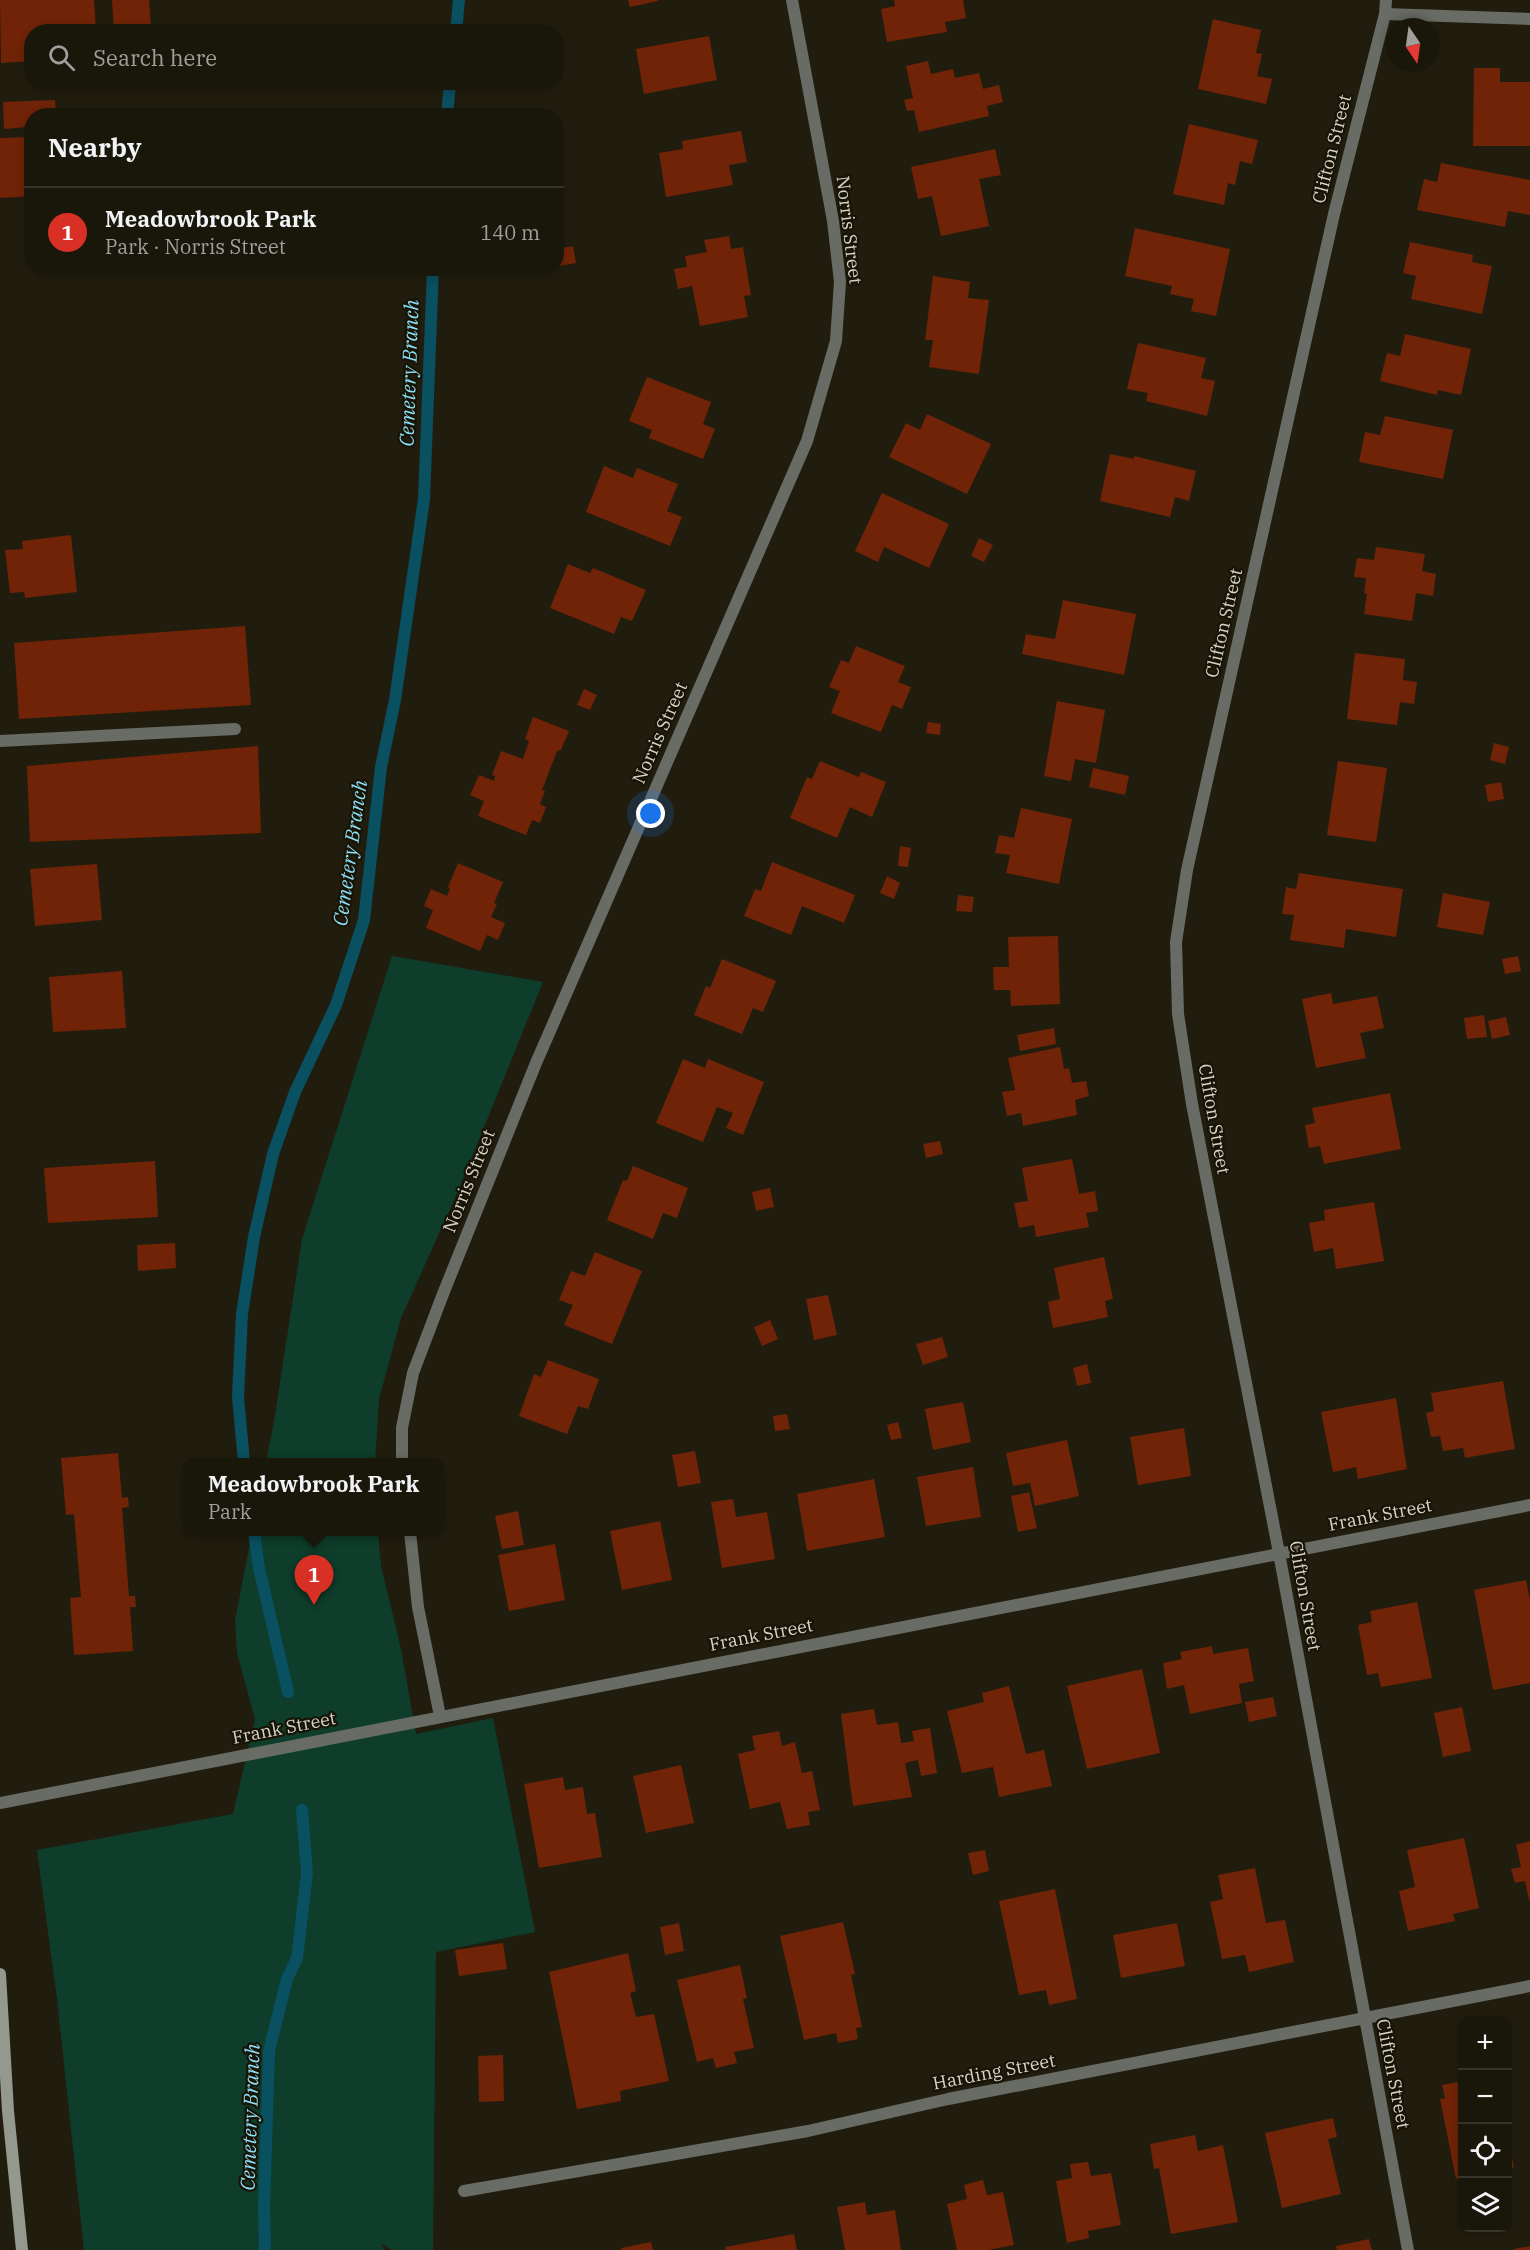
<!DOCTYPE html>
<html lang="en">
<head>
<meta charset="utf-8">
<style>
  :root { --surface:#19160a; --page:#262318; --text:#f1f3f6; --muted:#9f9f9c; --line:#37352b; --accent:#d93025 }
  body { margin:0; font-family:"IBM Plex Serif",serif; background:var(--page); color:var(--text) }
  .controls { position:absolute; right:18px; bottom:18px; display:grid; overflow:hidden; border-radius:12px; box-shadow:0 3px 9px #0003 }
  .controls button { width:54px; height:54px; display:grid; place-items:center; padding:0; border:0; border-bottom:2px solid var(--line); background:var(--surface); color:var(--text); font:30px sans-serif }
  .compass { position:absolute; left:1386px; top:18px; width:54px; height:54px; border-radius:50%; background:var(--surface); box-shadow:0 3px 9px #0003; rotate:167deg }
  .you { position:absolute; left:651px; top:814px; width:21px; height:21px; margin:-15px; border:4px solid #fff; border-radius:50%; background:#1a73e8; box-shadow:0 0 0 9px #1a73e833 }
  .badge { display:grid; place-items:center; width:39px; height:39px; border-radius:50%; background:var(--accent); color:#fff; font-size:20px; font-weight:700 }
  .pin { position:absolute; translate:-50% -50px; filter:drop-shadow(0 2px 3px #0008) }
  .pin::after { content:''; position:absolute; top:32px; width:21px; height:18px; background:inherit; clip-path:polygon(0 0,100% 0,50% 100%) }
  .popup { position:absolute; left:183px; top:1458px; width:261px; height:78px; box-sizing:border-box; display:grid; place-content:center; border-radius:12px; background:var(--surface); filter:drop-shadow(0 2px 4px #0005); font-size:20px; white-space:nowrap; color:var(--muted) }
  .popup b { font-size:22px; color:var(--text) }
  .popup::after { content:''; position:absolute; left:50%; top:100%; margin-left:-12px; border:12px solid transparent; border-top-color:var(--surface) }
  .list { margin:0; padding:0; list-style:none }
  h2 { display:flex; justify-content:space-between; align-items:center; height:78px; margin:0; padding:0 24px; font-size:26px }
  h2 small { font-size:20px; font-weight:400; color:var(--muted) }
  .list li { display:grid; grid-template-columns:39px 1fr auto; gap:18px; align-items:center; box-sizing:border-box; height:90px; padding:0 24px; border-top:2px solid var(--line) }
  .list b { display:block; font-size:22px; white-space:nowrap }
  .list p { margin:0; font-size:20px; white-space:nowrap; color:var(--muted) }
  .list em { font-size:20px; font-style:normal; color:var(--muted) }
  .icon { flex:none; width:33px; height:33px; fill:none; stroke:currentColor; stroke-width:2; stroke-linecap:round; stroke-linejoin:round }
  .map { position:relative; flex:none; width:1530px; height:2250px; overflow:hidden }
  .search { position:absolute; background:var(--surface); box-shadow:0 3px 9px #0003; left:24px; top:24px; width:540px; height:66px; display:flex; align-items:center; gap:15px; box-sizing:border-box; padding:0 21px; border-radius:24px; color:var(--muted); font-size:22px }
  .panel { position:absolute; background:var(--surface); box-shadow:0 3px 9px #0003; left:24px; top:108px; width:540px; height:168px; border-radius:24px }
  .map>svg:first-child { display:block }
</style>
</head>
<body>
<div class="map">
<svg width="1530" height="2250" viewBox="0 0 1530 2250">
  <rect width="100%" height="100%" fill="#211d0e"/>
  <path fill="#0e3d2b" d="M 392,956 L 543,982 L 458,1191 L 401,1318 L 379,1399 L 375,1462 L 266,1462 L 274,1422 L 302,1239 Z
    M 252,1532 L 378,1532 L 381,1566 L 401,1649 L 416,1734 L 493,1718 L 535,1932 L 436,1952 L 433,2250 L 392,2250 L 381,2243 L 384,2250 L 84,2250 L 57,1999 L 37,1850 L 233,1814 L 255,1719 L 237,1653 L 235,1621 Z"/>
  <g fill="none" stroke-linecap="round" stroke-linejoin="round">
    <path stroke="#095061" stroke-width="12" d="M 456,32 L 459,0
      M 447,116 L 450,82
      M 244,1462 L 238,1397 L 242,1314 L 254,1237 L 273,1154 L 295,1092 L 336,1005 L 364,920 L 381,767 L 395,700 L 424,499 L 433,268
      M 254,1532 L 259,1568 L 288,1692
      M 265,2250 L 264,2207 L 269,2051 L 287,1979 L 297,1958 L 307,1873 L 302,1810"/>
  </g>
  <path fill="#702306" d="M 0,0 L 94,0 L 96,29 L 32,32 L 32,61 L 1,63 Z
    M 112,0 L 149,0 L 151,26 L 114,30 Z
    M 628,0 L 658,0 L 658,1 L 630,7 Z
    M 894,0 L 963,0 L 966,18 L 945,22 L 947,32 L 887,42 L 881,9 L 895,6 Z
    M 1213,19 L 1261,30 L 1256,53 L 1262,54 L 1257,76 L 1272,79 L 1266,104 L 1198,89 Z
    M 709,36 L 717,80 L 644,94 L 636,49 Z
    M 928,61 L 931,74 L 953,69 L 955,78 L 979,73 L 983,89 L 999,85 L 1003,102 L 987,106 L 989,116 L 919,132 L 914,110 L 907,111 L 904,100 L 913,98 L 906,66 Z
    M 1474,68 L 1500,68 L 1500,82 L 1530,82 L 1530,146 L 1473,146 Z
    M 55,100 L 56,116 L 32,116 L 32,196 L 0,198 L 0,138 L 29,137 L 28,127 L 4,129 L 3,102 Z
    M 1189,124 L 1258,140 L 1252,164 L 1240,161 L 1235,185 L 1228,183 L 1224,205 L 1173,194 Z
    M 741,131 L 747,162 L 729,165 L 733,185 L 666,197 L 659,153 L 683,149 L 682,141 Z
    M 995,149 L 1001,175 L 979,179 L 989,226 L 941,236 L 932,196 L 918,199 L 911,167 Z
    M 1441,163 L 1530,180 L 1530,215 L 1508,211 L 1505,227 L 1417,210 L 1424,179 L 1437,182 Z
    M 1135,228 L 1230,249 L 1216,316 L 1191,311 L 1194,299 L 1170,294 L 1172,286 L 1125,276 Z
    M 729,236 L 731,249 L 743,247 L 751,295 L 744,296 L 748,317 L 700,326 L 692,286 L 678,289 L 674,269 L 687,267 L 685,256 L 707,252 L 704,240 Z
    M 1410,242 L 1473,255 L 1472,262 L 1492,266 L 1482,314 L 1411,299 L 1416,276 L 1403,273 Z
    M 573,246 L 576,263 L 559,266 L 556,249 Z
    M 933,276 L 970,282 L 968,298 L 989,300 L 979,374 L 929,367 L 933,340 L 925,340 Z
    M 1405,334 L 1471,349 L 1461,395 L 1438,390 L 1437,395 L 1380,381 L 1387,353 L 1400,356 Z
    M 1138,343 L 1206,358 L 1201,378 L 1215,381 L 1207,416 L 1146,401 L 1148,393 L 1127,389 Z
    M 647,377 L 711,402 L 703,424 L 715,429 L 703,459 L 649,438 L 652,430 L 629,421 Z
    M 927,414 L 991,444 L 967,494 L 889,457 L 906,423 L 920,430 Z
    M 1385,416 L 1453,430 L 1443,479 L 1359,462 L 1365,432 L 1380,435 Z
    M 1110,454 L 1134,459 L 1134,456 L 1196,471 L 1189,501 L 1175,497 L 1170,517 L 1100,501 Z
    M 604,466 L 633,478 L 637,468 L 678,484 L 667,511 L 682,517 L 670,546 L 586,512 Z
    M 882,493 L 949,524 L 929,568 L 884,547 L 878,562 L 855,551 Z
    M 71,535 L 77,592 L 25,598 L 24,592 L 10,593 L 5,550 L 23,549 L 22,541 Z
    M 979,538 L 993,545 L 984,562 L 971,556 Z
    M 1376,547 L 1425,554 L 1422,571 L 1436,574 L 1433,596 L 1416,593 L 1412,621 L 1364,614 L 1367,594 L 1364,593 L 1366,578 L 1354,577 L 1357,558 L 1374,560 Z
    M 568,564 L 590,573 L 593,568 L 646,590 L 632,621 L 621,617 L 614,634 L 550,608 Z
    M 1063,600 L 1136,614 L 1124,675 L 1022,654 L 1026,634 L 1055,639 Z
    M 245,626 L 251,705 L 19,719 L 14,643 Z
    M 856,646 L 905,666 L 898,682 L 911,687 L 902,709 L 892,705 L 881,732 L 831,713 L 840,691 L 829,687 L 841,660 L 849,663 Z
    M 1355,653 L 1405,659 L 1403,680 L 1417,682 L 1414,704 L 1400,702 L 1397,725 L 1347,719 Z
    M 584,689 L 597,695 L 590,710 L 577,705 Z
    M 1057,701 L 1105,710 L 1096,763 L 1075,759 L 1071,781 L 1044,776 Z
    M 533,717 L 569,731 L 561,750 L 557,751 L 542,790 L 545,791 L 540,804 L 546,807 L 540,823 L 532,820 L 526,835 L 478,816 L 484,801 L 470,795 L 479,775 L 494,781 L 495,776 L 492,775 L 501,751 L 523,759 L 529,741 L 525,739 Z
    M 928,722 L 941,724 L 940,735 L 926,733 Z
    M 1494,743 L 1509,747 L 1505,764 L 1490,760 Z
    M 258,746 L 261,833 L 30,842 L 27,766 Z
    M 820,761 L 859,777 L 861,772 L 886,782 L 872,817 L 850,807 L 837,838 L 790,818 L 807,777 L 812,779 Z
    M 1338,761 L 1387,768 L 1376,842 L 1327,835 Z
    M 1093,768 L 1129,776 L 1125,795 L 1089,787 Z
    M 1501,782 L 1504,799 L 1488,802 L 1485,785 Z
    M 1021,808 L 1072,819 L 1059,884 L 1006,873 L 1010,855 L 995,853 L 999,835 L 1014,838 Z
    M 900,846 L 911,848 L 908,867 L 898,866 Z
    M 772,862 L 855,895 L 844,923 L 802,906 L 791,935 L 744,916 L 755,889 L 761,891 Z
    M 458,863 L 503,882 L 494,903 L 497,904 L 491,917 L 505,923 L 498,940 L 487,935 L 480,951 L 426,928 L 433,910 L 424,906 L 431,889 L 447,896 L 450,888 L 448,887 Z
    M 97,864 L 102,920 L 35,926 L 30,869 Z
    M 1299,873 L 1403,889 L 1396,937 L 1346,929 L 1344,948 L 1290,940 L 1294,915 L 1282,914 L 1286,887 L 1296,889 Z
    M 887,876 L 900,883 L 894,899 L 880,893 Z
    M 1443,893 L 1490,902 L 1483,935 L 1437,927 Z
    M 958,895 L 974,897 L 972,912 L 956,911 Z
    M 1058,936 L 1060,1004 L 1011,1006 L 1010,990 L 994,990 L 993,967 L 1009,967 L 1008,937 Z
    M 1518,956 L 1521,971 L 1505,974 L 1502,959 Z
    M 722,959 L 776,981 L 763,1012 L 753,1008 L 742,1034 L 694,1015 L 706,986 L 710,988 Z
    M 122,971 L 126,1028 L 53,1032 L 49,977 Z
    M 1331,993 L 1333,1004 L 1377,996 L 1384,1028 L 1360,1033 L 1366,1058 L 1316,1068 L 1302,999 Z
    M 1484,1015 L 1487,1037 L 1467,1039 L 1464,1018 Z
    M 1506,1017 L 1510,1035 L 1492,1039 L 1488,1021 Z
    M 1054,1028 L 1056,1044 L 1020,1051 L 1017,1035 Z
    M 1060,1047 L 1064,1069 L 1069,1068 L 1072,1083 L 1086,1081 L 1089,1096 L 1075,1100 L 1077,1115 L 1023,1126 L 1021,1113 L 1007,1116 L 1002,1092 L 1015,1090 L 1008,1058 Z
    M 683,1059 L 705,1068 L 708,1059 L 764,1082 L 743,1135 L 726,1128 L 733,1113 L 717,1107 L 703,1142 L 656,1123 Z
    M 1390,1093 L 1401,1149 L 1324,1164 L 1320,1146 L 1309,1148 L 1305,1125 L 1315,1123 L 1312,1108 Z
    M 940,1141 L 943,1154 L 926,1158 L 923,1144 Z
    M 1072,1159 L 1079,1194 L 1095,1191 L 1098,1211 L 1086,1213 L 1089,1227 L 1036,1237 L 1034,1225 L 1019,1228 L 1014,1203 L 1028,1201 L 1022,1168 Z
    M 155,1161 L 158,1217 L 48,1223 L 44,1168 Z
    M 633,1166 L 688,1188 L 677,1218 L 663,1213 L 653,1239 L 607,1220 L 623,1180 L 627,1181 Z
    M 770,1188 L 774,1207 L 756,1211 L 752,1192 Z
    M 1374,1202 L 1384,1261 L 1336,1269 L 1333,1248 L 1314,1252 L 1309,1223 L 1325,1220 L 1324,1210 Z
    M 175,1243 L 176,1268 L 138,1271 L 137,1245 Z
    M 595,1252 L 642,1271 L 612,1344 L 564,1325 L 573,1305 L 559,1300 L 571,1271 L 585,1276 Z
    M 1104,1257 L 1113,1299 L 1105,1301 L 1108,1317 L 1053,1328 L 1048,1302 L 1060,1299 L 1054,1268 Z
    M 828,1295 L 837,1335 L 814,1340 L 806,1299 Z
    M 770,1320 L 778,1339 L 762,1346 L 754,1327 Z
    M 942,1337 L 948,1357 L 923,1365 L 916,1344 Z
    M 548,1360 L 599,1379 L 588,1409 L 578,1406 L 567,1434 L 519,1416 L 534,1374 L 541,1377 Z
    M 1087,1364 L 1091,1383 L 1077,1386 L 1073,1368 Z
    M 1503,1381 L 1515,1449 L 1465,1458 L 1463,1448 L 1443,1451 L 1440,1436 L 1431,1437 L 1426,1413 L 1434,1411 L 1431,1393 Z
    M 1396,1398 L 1407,1469 L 1358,1479 L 1356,1467 L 1333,1472 L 1321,1412 Z
    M 963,1402 L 971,1442 L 933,1450 L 925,1409 Z
    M 787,1414 L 790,1429 L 775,1431 L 773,1416 Z
    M 898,1422 L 902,1438 L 891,1440 L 887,1425 Z
    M 1184,1428 L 1191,1476 L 1138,1485 L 1130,1437 Z
    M 1067,1440 L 1079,1496 L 1035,1506 L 1030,1483 L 1013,1486 L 1006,1453 Z
    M 695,1451 L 701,1483 L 678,1487 L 672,1455 Z
    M 118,1453 L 122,1498 L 128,1497 L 129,1507 L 122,1508 L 129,1596 L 135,1596 L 136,1607 L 130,1607 L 133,1651 L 74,1655 L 70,1598 L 81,1597 L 74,1514 L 66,1515 L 61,1458 Z
    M 973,1467 L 981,1517 L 926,1526 L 917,1477 Z
    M 874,1479 L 885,1537 L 807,1551 L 797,1494 Z
    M 1029,1492 L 1037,1528 L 1018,1532 L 1011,1496 Z
    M 733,1499 L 736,1517 L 767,1512 L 775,1559 L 722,1568 L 711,1502 Z
    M 518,1511 L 524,1545 L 502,1549 L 495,1516 Z
    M 660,1521 L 672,1580 L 622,1590 L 610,1531 Z
    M 555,1544 L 565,1600 L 509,1611 L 498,1555 Z
    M 1526,1580 L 1530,1600 L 1530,1683 L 1493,1690 L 1474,1590 Z
    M 1417,1602 L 1432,1678 L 1381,1687 L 1378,1673 L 1367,1675 L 1358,1625 L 1372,1622 L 1370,1611 Z
    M 1212,1646 L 1213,1654 L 1248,1648 L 1254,1681 L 1239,1684 L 1242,1703 L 1190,1714 L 1184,1685 L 1167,1689 L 1163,1663 L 1182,1659 L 1180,1652 Z
    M 1142,1669 L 1160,1753 L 1087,1769 L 1067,1686 Z
    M 1009,1686 L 1026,1754 L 1044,1750 L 1052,1786 L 999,1797 L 993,1767 L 962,1773 L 947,1711 L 984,1702 L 982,1693 Z
    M 1273,1697 L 1277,1716 L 1249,1722 L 1245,1702 Z
    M 1462,1707 L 1471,1751 L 1443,1757 L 1434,1713 Z
    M 874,1709 L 877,1725 L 898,1722 L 901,1743 L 914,1741 L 912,1731 L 930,1728 L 937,1773 L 921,1776 L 918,1760 L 905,1763 L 912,1797 L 853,1806 L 841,1714 Z
    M 779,1731 L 782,1746 L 795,1742 L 802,1773 L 812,1771 L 820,1810 L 808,1812 L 810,1825 L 787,1829 L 780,1802 L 750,1809 L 738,1754 L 755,1750 L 752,1736 Z
    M 681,1765 L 694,1823 L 646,1833 L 633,1776 Z
    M 563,1777 L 565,1790 L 583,1787 L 587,1814 L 595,1813 L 602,1857 L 539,1868 L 524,1784 Z
    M 1464,1838 L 1479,1908 L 1453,1914 L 1455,1921 L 1408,1931 L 1399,1891 L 1415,1887 L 1407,1850 Z
    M 1530,1841 L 1530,1900 L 1529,1900 L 1525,1881 L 1515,1883 L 1511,1869 L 1521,1867 L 1516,1845 Z
    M 985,1850 L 989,1871 L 973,1875 L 968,1853 Z
    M 1255,1868 L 1266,1923 L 1285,1920 L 1294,1962 L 1249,1972 L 1245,1955 L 1222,1959 L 1210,1902 L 1223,1899 L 1218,1875 Z
    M 1055,1889 L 1077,1999 L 1049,2005 L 1046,1990 L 1019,1995 L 999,1901 Z
    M 843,1922 L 855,1974 L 851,1975 L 862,2027 L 856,2028 L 858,2039 L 838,2043 L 836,2033 L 804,2040 L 780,1936 Z
    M 679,1923 L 684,1951 L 665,1955 L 660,1927 Z
    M 1177,1923 L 1185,1966 L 1121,1978 L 1113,1935 Z
    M 503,1943 L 507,1969 L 459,1976 L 455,1950 Z
    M 628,1953 L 636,1991 L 630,1993 L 636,2017 L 654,2014 L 669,2081 L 620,2091 L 621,2101 L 577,2109 L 549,1972 Z
    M 740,1965 L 747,1998 L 743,1999 L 754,2048 L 734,2052 L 737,2063 L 716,2068 L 713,2058 L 697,2062 L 677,1980 Z
    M 503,2055 L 504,2101 L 479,2102 L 478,2056 Z
    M 1462,2081 L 1462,2178 L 1456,2179 L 1440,2099 L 1445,2098 L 1442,2085 Z
    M 1333,2118 L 1337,2137 L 1328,2139 L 1341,2194 L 1282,2208 L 1265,2133 Z
    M 1195,2135 L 1198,2151 L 1223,2145 L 1238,2222 L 1171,2234 L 1159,2168 L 1154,2169 L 1150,2144 Z
    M 1508,2138 L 1514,2167 L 1508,2169 Z
    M 1088,2162 L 1091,2176 L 1111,2173 L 1121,2225 L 1088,2231 L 1089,2238 L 1067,2243 L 1056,2181 L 1072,2178 L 1070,2164 Z
    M 983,2180 L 987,2195 L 1003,2192 L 1014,2245 L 988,2250 L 957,2250 L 947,2204 L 967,2199 L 964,2185 Z
    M 865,2202 L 867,2215 L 895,2210 L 901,2250 L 845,2250 L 837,2207 Z
    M 794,2234 L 797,2250 L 726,2250 L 725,2247 Z
    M 1369,2239 L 1372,2250 L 1337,2250 L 1336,2246 Z
    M 651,2242 L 653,2250 L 622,2250 L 621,2248 Z
    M 1530,2246 L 1530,2250 L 1514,2250 L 1514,2249 Z"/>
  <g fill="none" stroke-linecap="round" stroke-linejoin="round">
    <path stroke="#686c64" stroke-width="12" d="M 1386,0 L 1385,14 L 1334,214 L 1187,870 L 1176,942 L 1178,1014 L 1192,1104 L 1279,1553 L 1408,2250
      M 1385,14 L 1530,19
      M 0,741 L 235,729
      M 402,1462 L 402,1428 L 413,1373 L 443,1294 L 536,1063 L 807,441 L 836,341 L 840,282 L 833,221 L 792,0
      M 410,1532 L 418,1607 L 440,1716
      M 0,1803 L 1530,1505
      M 464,2191 L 808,2131 L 948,2099 L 1530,1986"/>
    <path stroke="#93998d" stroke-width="12" d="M 0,1974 L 8,2111 L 22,2250"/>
  </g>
  <g text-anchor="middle" stroke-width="4.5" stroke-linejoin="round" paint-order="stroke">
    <g font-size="18" fill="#d6d3c9" stroke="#181405">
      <text transform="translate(1332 149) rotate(-76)" y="6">Clifton Street</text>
      <text transform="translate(849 230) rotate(83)" y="6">Norris Street</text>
      <text transform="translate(1224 623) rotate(-77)" y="6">Clifton Street</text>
      <text transform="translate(660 733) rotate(-66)" y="6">Norris Street</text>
      <text transform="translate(1214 1119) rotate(80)" y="6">Clifton Street</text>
      <text transform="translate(469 1181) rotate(-68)" y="6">Norris Street</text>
      <text transform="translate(1380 1515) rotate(-11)" y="6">Frank Street</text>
      <text transform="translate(1305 1596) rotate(80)" y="6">Clifton Street</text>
      <text transform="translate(761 1635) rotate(-11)" y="6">Frank Street</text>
      <text transform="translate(284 1728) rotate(-11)" y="6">Frank Street</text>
      <text transform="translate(994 2072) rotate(-11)" y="6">Harding Street</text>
      <text transform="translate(1393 2074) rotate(79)" y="6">Clifton Street</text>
    </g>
    <g font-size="20" font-style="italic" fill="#8cdff7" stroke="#181405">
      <text transform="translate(409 373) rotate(-88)" y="7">Cemetery Branch</text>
      <text transform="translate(350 853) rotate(-82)" y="7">Cemetery Branch</text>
      <text transform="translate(250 2117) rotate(-88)" y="7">Cemetery Branch</text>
    </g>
  </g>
</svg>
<div class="controls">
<button>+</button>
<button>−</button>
<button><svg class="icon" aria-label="locate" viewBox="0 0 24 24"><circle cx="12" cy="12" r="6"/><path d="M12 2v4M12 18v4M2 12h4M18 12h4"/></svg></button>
<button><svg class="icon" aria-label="layers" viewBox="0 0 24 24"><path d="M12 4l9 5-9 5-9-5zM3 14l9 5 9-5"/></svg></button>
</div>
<svg class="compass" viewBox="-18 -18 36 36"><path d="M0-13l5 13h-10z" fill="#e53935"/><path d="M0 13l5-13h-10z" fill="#9f9f9c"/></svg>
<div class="you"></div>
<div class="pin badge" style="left:314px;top:1605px">1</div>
<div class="popup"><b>Meadowbrook Park</b>Park</div>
<div class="search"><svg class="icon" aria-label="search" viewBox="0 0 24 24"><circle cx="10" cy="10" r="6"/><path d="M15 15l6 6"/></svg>Search here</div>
<section class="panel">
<h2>Nearby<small></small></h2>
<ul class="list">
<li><span class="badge">1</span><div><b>Meadowbrook Park</b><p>Park · Norris Street</p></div><em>140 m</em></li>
</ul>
</section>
</div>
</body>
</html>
